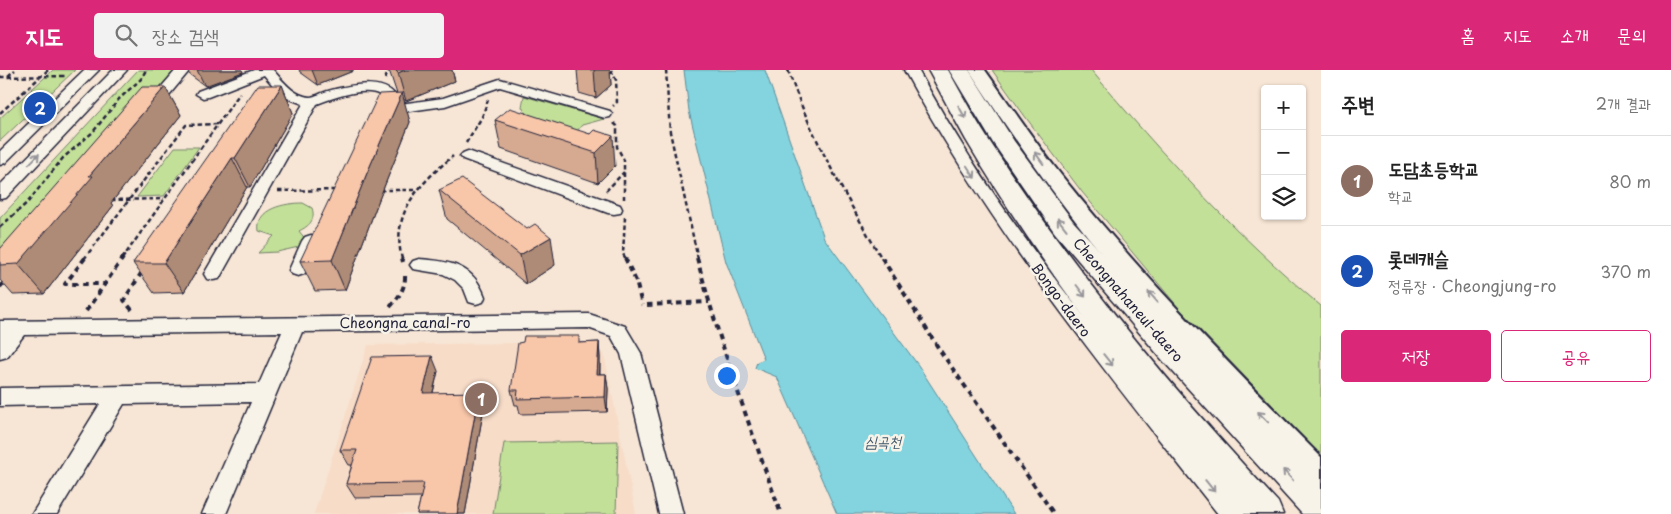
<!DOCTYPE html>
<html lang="ko">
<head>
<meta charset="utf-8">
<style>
  :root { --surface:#fff; --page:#f2f2f2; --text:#222; --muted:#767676; --line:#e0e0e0; --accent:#db2777 }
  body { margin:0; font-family:"Playpen Sans","Poor Story",sans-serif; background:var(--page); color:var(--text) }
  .controls { position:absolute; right:15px; top:15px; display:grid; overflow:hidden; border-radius:5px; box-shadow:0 1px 4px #0004 }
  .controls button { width:45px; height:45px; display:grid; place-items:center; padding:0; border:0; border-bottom:1px solid var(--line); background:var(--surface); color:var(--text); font:25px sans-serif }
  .you { position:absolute; left:726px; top:305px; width:18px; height:18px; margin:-12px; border:4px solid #fff; border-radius:50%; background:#1a73e8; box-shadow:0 0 0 8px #1a73e833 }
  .badge { display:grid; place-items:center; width:32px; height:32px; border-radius:50%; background:var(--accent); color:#fff; font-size:16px; font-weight:700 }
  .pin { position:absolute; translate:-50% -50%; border:2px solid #fff; box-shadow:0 1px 5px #0006 }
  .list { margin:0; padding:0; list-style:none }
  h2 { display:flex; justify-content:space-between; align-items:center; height:65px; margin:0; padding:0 20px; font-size:21px }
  h2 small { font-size:16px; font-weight:400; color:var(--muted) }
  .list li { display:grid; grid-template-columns:32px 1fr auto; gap:15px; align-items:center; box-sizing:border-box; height:90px; padding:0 20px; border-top:1px solid var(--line) }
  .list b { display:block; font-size:19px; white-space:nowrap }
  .list p { margin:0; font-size:16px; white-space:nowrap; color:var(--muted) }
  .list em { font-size:16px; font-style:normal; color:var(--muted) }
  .actions { display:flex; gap:10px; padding:15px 20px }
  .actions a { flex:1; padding:11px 0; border:1px solid var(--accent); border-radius:5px; text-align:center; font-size:18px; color:var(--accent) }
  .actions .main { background:var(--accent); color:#fff }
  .icon { flex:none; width:28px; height:28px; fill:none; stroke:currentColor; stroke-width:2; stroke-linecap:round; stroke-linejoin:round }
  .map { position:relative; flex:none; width:1321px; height:444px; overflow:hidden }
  header { display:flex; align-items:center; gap:30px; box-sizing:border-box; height:70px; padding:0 25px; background:var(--accent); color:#fff }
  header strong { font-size:24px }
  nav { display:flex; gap:28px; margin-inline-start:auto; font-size:18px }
  .search { width:350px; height:45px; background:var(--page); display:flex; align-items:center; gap:12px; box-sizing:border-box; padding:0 18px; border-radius:5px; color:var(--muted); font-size:19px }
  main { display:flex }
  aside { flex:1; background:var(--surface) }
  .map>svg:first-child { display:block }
</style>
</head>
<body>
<header>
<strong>지도</strong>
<div class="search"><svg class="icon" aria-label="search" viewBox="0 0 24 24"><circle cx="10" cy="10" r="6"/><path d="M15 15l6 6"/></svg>장소 검색</div>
<nav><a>홈</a><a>지도</a><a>소개</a><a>문의</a></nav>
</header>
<main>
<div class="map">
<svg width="1321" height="444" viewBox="0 0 1321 444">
  <rect width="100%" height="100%" fill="#f7e6d5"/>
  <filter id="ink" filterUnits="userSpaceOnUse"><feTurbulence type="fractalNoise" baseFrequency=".02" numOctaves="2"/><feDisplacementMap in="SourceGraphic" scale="10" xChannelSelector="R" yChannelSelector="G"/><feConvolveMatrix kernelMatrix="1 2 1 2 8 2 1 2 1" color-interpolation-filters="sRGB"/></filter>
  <g filter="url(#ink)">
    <path fill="#f7dcc8" d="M 585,272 L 604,284 L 636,444 L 314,444 L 368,275 Z"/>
    <path fill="#c3e098" stroke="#72816a" d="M 53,0 L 75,0 L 0,71 L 0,48 Z
      M 138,0 L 175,0 L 0,202 L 0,148 Z
      M 992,0 L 1091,0 C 1162,85 1236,165 1321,236 L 1321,386 L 1178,237 L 1082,122 L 1024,45 Z
      M 524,26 L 604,49 L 582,55 L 577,61 L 527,45 L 522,37 Z
      M 175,77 L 199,77 L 164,126 L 137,127 Z
      M 303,133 L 312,138 C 316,150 309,156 299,161 L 306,170 L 303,176 L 277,182 L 258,183 L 274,166 L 259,161 C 255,138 286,133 303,133 Z
      M 618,371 L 616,444 L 493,444 L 504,373 Z"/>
    <path fill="#83d4de" stroke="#5c8d9d" d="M 684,0 L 765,0 L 824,168 L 918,295 L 1014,444 L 837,444 L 777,307 L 755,298 L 757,292 L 764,289 L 726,192 L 689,41 Z"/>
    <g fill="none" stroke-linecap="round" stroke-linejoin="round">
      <defs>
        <path id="minor" d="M 84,0 L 99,0 L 5,93 L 0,95 L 0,81 Z
          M 113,0 L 127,0 L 6,128 L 0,129 L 0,115 Z
          M 176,0 L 190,0 L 155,42 L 145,42 L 143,39 L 145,36 Z
          M 254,0 L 273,0 C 283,11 294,26 310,27 C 315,27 323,22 328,21 C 350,15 391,5 400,34 L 443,28 L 500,9 L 610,41 L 612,44 L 610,47 L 605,48 L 500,17 L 445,36 L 395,43 L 390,42 C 386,36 386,29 380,25 C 365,16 332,28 317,34 L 219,209 L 213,210 L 207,209 L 204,204 L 303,34 L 282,26 L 264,5 L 208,27 L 203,28 L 196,24 L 198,21 Z
          M 904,0 L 918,0 C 952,61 990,121 1032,178 C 1097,267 1171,351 1242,436 L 1245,444 L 1218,444 C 1104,300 992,162 904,0 Z
          M 468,81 L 620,135 L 622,139 L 620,143 L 614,144 L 608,143 L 463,89 L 460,86 L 463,83 Z
          M 311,165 L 317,167 L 320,171 L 307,200 L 304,204 L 298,206 L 292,204 L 289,200 L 302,171 L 305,167 Z
          M 419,189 C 450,191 474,195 485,227 L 483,232 L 476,234 L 469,232 L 464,219 L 455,210 L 443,204 L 413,199 L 410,195 L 413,191 Z
          M 589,244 L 625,256 L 641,283 L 683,444 L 659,444 L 621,284 L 611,266 L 588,258 L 302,262 L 226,444 L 202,444 L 251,332 L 124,334 L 57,444 L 32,444 L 100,334 L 0,336 L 0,318 L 259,314 L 282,262 L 24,265 L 7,287 L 0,289 L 0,251 Z"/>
        <path id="major" d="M 969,0 L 985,0 C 1010,35 1034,71 1061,105 C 1141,205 1231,296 1321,387 L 1321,420 L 1311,416 C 1235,335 1158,253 1088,167 C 1045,113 1006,57 969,0 Z"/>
        <path id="highway" d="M 928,0 L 948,0 C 963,26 977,53 994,78 C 1077,205 1174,321 1278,432 L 1283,444 L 1242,444 C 1141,327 1045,203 966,70 C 953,47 941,23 928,0 Z
          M 949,0 L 969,0 L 1014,71 L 1073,151 L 1187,277 L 1321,415 L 1321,444 L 1302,444 L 1165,293 L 1055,163 L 993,73 Z"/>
      </defs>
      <use href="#minor" stroke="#22223b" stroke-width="3"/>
      <use href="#major" stroke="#22223b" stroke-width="4"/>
      <use href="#highway" stroke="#22223b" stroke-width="3"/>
      <path stroke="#22223b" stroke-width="2.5" stroke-dasharray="4.5 3" stroke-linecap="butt" d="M 611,0 L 616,10 L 617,32 L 613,36
        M 666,0 L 670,62 L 698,189
        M 788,0 C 811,67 847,129 882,189
        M 8,6 L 15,0
        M 0,7 L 67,6
        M 385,9 L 389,0
        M 0,43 L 48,0
        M 614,53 L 617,56 L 617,77 L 624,90 L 624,129
        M 466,73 L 482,47 L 488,30
        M 380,120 L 417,120
        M 278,121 L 337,120
        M 606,121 L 624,102
        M 111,130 L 164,129
        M 625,147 L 623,184 L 626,189
        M 0,157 L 28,132 L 63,88 L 93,62 L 119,29 L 141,9 L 146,0
        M 84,189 L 186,55 L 218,54
        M 122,189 L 240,23
        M 402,189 C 390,142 420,114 453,86"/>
      <path stroke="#22223b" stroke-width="4" stroke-dasharray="5.5 4.5" stroke-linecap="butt" d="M 85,188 L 65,214 L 105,214
        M 402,188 L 403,192
        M 625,188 L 636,211 L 642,235
        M 697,188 C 720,275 751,360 781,444
        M 882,188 L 939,279 L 1054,444
        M 0,217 L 6,210
        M 647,235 L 709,232
        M 390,237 C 399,227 406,218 405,203
        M 132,240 L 124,230 L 142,202
        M 86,241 L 123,188"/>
      <use href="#minor" fill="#f7f3e8" fill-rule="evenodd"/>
      <use href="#major" fill="#f7f3e8" fill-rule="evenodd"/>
      <use href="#highway" fill="#f7f3e8" fill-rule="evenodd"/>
    </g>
    <path fill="#d5aa91" stroke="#22223b" d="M 188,0 L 242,0 L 243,2 L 205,16 L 189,4 Z
      M 299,0 L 353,0 L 353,1 L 318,15 L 300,2 Z
      M 389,0 L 452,0 L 455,11 L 406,31 L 403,29 L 410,52 L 378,132 L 345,220 L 315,221 L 300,191 L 397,24 Z
      M 577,0 L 610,0 L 611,15 L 596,28 L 579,23 Z
      M 282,15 L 293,43 L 250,117 L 247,117 L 184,222 L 154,223 L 133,193 Z
      M 165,17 L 181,45 L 111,133 L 113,136 L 44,224 L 13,225 L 0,210 L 0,179 Z
      M 495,50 L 590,64 L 615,96 L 598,113 L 501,79 Z
      M 439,120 L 555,195 L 526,214 L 447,149 Z
      M 599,272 L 600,288 L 600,304 L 606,304 L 608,319 L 607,342 L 520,344 L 518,335 L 515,335 L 511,320 L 580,273 Z
      M 438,301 L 433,323 L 484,337 L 465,444 L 417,444 L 421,427 L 355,428 L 346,414 L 352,395 L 349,395 L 340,380 Z"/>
    <path fill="#ae8b76" stroke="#22223b" d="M 197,0 L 242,0 L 243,2 L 205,16 Z
      M 312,0 L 353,0 L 353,1 L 318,15 Z
      M 405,0 L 452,0 L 455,11 L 406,31 L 398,3 Z
      M 594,0 L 610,0 L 611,15 L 596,28 Z
      M 282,15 L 293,43 L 250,117 L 235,88 Z
      M 165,17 L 181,45 L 111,133 L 113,136 L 44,224 L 18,194 L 89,106 Z
      M 402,23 L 410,52 L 378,132 L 345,220 L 332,190 L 367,103 Z
      M 613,66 L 615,96 L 598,113 L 596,83 Z
      M 232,88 L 247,117 L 184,222 L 164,193 Z
      M 551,167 L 555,195 L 526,214 L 520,185 Z
      M 599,272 L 600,288 L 599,319 L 597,304 Z
      M 432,286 L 438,301 L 429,338 L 423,323 Z
      M 606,304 L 608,319 L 607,342 L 605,327 Z
      M 479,322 L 484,337 L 465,444 L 457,444 Z"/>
    <path fill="#f8c6a9" stroke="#22223b" d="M 395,0 L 405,0 L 398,3 Z
      M 258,15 L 282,15 L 235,88 L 232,88 L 164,193 L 133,193 Z
      M 142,17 L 165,17 L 89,106 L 93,106 L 18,194 L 0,195 L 0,179 Z
      M 402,23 L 367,103 L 332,190 L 300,191 L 379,24 Z
      M 510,38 L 590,64 L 594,60 L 613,66 L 596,83 L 495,50 Z
      M 462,109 L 527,159 L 535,154 L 551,167 L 520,185 L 439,120 Z
      M 524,266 L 579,266 L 579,273 L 599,272 L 597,304 L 606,304 L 605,327 L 517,329 L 518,320 L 511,320 L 518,273 L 523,272 Z
      M 432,286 L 423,323 L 479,322 L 457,444 L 417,444 L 424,413 L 346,414 L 357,380 L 340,380 L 372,287 Z"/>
    <defs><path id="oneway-shaft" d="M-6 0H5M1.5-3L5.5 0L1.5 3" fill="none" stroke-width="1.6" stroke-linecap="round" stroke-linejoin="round" transform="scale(1.25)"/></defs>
    <g stroke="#97959a">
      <use href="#oneway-shaft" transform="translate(962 42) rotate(60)"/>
      <use href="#oneway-shaft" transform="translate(1039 88) rotate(-126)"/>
      <use href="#oneway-shaft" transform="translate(34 89) rotate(-46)"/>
      <use href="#oneway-shaft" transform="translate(971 102) rotate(57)"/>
      <use href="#oneway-shaft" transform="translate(1062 154) rotate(-128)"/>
      <use href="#oneway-shaft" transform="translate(1081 221) rotate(53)"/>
      <use href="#oneway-shaft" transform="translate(1153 227) rotate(-131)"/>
      <use href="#oneway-shaft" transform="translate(1108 290) rotate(51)"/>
      <use href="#oneway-shaft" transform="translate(1263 347) rotate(-134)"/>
      <use href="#oneway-shaft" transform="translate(1288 405) rotate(-133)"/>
      <use href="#oneway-shaft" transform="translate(1210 416) rotate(51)"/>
    </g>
  </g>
  <g text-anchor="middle" stroke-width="5" stroke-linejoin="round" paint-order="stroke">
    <g font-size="14" fill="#22223b" stroke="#f7f3e8">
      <text transform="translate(1061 230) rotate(53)" y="5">Bongo-daero</text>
      <text transform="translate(1128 230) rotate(49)" y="5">Cheongnahaneul-daero</text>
      <text x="405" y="258">Cheongna canal-ro</text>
    </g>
    <g font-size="15" font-style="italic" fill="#3f576c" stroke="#f7f3e8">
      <text x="883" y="377">심곡천</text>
    </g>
  </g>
</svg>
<div class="controls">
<button>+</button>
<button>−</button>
<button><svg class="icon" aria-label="layers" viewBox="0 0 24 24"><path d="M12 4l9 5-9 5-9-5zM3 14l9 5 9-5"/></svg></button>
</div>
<div class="you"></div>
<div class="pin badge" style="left:481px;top:329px;background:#8d6e63">1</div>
<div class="pin badge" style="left:40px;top:38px;background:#1a4fb4">2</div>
</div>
<aside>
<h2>주변<small>2개 결과</small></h2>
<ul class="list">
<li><span class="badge" style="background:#8d6e63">1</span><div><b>도담초등학교</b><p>학교</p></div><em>80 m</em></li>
<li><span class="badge" style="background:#1a4fb4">2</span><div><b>롯데캐슬</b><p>정류장 · Cheongjung-ro</p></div><em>370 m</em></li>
</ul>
<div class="actions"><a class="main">저장</a><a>공유</a></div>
</aside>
</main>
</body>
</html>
